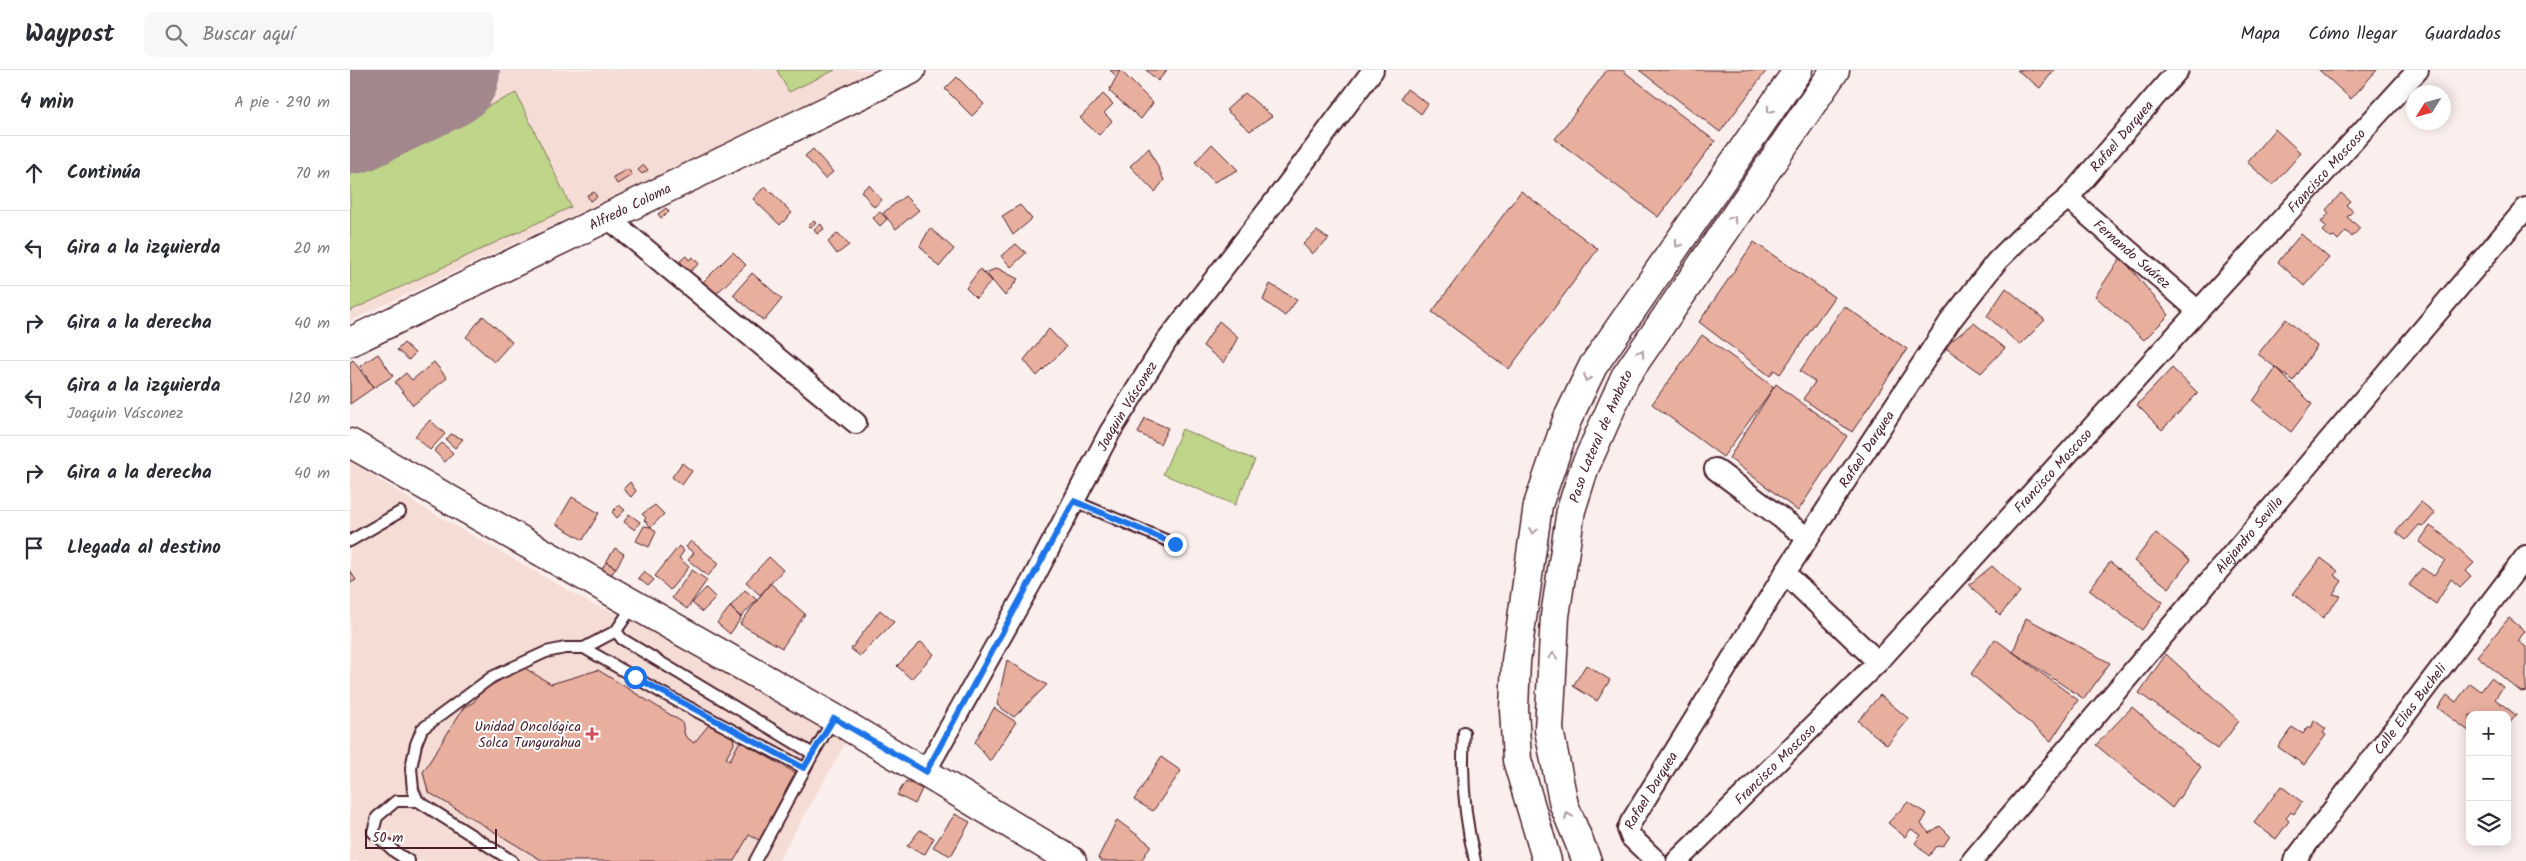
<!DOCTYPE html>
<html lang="es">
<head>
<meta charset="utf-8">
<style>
  :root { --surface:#fff; --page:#f7f7f7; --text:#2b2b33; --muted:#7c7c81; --line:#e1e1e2 }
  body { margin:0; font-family:Kalam,sans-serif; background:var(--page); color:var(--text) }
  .controls { position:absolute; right:15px; bottom:15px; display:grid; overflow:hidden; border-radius:10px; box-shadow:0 2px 12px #0003 }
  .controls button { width:45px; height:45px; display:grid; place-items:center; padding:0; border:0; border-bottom:1px solid var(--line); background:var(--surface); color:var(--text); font:25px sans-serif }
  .compass { position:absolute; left:2056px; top:15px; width:45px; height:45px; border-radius:50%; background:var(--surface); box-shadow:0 2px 12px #0003; rotate:233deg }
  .scale { position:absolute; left:15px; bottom:12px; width:132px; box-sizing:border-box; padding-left:5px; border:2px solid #4a1f2b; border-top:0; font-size:14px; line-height:18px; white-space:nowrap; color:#4a1f2b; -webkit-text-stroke:4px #fff; paint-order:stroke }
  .stop { position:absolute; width:15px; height:15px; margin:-11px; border:4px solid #1a73e8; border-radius:50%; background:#fff }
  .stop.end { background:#1a73e8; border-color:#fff; box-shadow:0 1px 5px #0008 }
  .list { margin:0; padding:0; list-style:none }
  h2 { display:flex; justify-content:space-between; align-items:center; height:65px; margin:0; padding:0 20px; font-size:21px }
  h2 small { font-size:16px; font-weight:400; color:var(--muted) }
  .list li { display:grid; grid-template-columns:32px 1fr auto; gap:15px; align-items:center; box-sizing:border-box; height:75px; padding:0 20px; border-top:1px solid var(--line) }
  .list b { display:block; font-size:19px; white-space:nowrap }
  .list p { margin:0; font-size:16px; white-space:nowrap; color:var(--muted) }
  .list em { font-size:16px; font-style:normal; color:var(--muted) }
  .icon { flex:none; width:28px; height:28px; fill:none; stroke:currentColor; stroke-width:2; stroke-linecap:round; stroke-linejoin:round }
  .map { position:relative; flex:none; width:2176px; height:791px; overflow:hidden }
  header { display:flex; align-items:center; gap:30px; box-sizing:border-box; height:70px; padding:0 25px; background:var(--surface); border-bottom:1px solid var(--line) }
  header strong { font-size:24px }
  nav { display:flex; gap:28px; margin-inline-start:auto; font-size:18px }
  .search { width:350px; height:45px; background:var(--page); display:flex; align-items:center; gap:12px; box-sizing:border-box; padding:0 18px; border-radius:10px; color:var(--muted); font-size:19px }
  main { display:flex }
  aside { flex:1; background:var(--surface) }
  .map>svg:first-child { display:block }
</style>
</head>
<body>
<header>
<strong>Waypost</strong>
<div class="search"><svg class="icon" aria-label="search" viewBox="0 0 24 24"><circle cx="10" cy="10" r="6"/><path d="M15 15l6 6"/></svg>Buscar aquí</div>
<nav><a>Mapa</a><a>Cómo llegar</a><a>Guardados</a></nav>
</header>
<main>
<aside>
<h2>4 min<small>A pie · 290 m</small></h2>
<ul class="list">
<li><svg class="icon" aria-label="ahead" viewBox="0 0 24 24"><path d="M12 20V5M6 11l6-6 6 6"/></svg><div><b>Continúa</b></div><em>70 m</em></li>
<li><svg class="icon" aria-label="left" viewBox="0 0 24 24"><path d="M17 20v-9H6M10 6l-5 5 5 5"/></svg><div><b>Gira a la izquierda</b></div><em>20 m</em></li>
<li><svg class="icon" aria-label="right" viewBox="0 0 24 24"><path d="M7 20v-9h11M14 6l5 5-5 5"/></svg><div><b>Gira a la derecha</b></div><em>40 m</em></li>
<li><svg class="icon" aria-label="left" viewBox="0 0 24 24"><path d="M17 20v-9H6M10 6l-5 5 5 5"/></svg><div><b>Gira a la izquierda</b><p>Joaquin Vásconez</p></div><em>120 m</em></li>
<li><svg class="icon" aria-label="right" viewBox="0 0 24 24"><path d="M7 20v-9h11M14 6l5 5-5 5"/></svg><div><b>Gira a la derecha</b></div><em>40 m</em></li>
<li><svg class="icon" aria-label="arrive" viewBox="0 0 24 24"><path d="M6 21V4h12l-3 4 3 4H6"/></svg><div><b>Llegada al destino</b></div></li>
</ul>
</aside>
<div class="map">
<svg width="2176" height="791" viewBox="0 0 2176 791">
  <rect width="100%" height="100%" fill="#faefec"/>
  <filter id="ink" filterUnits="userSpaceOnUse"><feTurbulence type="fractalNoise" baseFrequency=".02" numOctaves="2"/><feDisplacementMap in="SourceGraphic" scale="10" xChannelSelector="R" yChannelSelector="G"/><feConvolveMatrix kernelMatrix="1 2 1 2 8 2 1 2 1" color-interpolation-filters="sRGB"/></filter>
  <g filter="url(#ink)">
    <path fill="#f5dcd5" d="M 0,0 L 531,0 L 0,251 Z
      M 0,391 L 62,431 L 242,534 L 288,551 L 496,672 L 428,791 L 0,791 Z"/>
    <path fill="#bfd58a" stroke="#847a5a" d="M 427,0 L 485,0 L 439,22 Z
      M 166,23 L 221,137 L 0,241 L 0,101 Z
      M 832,359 L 905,390 L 885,435 L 813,404 Z"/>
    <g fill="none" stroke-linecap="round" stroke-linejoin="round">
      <path stroke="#a2878c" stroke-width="120" d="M 0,44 L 90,0"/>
    </g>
    <path fill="#e8af9f" stroke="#4a1f2b" d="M 760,0 L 770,0 L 765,5 Z
      M 770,0 L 803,33 L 791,49 L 759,21 Z
      M 796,0 L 817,0 L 808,11 Z
      M 1257,0 L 1272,0 L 1365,71 L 1308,147 L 1205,69 Z
      M 1289,0 L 1417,0 L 1370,62 Z
      M 1667,0 L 1704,0 L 1690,18 Z
      M 1969,0 L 2027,0 L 2001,29 Z
      M 607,7 L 634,34 L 622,46 L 595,19 Z
      M 1057,19 L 1078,34 L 1071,44 L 1051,28 Z
      M 895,23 L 922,46 L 900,61 L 876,40 Z
      M 753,24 L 763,34 L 754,43 L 762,51 L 749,65 L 730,48 Z
      M 1925,59 L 1951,83 L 1923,115 L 1897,92 Z
      M 862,74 L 888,100 L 864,112 L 845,92 Z
      M 799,78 L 814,110 L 805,122 L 780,96 Z
      M 463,79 L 483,102 L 475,109 L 455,86 Z
      M 294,95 L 298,100 L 292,104 L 288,100 Z
      M 278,99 L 282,105 L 267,114 L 263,107 Z
      M 519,115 L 532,130 L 524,137 L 511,121 Z
      M 415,116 L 442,143 L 430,155 L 403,129 Z
      M 1171,121 L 1248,179 L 1159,299 L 1082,242 Z
      M 244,122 L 247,127 L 240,131 L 237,125 Z
      M 1991,123 L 2000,131 L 1996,135 L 2003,141 L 1997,147 L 2010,158 L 2002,167 L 1996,161 L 1988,170 L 1985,167 L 1981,168 L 1973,161 L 1977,157 L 1971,152 L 1979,143 L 1976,140 Z
      M 555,126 L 569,140 L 546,159 L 533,143 Z
      M 670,135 L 682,149 L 663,165 L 652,146 Z
      M 316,138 L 319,142 L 311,148 L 308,144 Z
      M 530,142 L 537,149 L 530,156 L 523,148 Z
      M 464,151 L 466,153 L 461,157 L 458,156 Z
      M 471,154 L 474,159 L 467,164 L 464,160 Z
      M 580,158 L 604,179 L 589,197 L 570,176 Z
      M 967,161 L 979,169 L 962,184 L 953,174 Z
      M 488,163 L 499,175 L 487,184 L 478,172 Z
      M 1951,164 L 1979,188 L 1954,216 L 1928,192 Z
      M 1404,172 L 1484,227 L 1430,304 L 1424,300 L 1420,306 L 1349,252 Z
      M 666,174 L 676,183 L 661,197 L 651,186 Z
      M 383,182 L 396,195 L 365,225 L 353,212 Z
      M 336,186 L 339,190 L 343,187 L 349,194 L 339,202 L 330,191 Z
      M 1771,187 L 1819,245 L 1794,270 L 1745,226 Z
      M 647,198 L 668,209 L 655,226 L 636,203 Z
      M 630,199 L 642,211 L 626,228 L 616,218 Z
      M 402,203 L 432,229 L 414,251 L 383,225 Z
      M 920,214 L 947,230 L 935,246 L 913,230 Z
      M 1656,218 L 1695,250 L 1670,275 L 1637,246 Z
      M 1494,236 L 1557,279 L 1502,362 L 1453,329 L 1465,312 L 1450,301 Z
      M 133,246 L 162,272 L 144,292 L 116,267 Z
      M 1936,249 L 1967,276 L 1943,311 L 1908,284 Z
      M 869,251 L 888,267 L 874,293 L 853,276 Z
      M 1624,253 L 1655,278 L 1631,303 L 1594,277 Z
      M 699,259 L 716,277 L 687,306 L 674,290 Z
      M 1352,265 L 1424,317 L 1373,387 L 1302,334 Z
      M 54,273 L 65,283 L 59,290 L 47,280 Z
      M 28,284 L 43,306 L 23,318 L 10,296 Z
      M 3,290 L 23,318 L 0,334 L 0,292 Z
      M 84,292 L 97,308 L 63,335 L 45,312 L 56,303 L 62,310 Z
      M 1822,298 L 1848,323 L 1812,360 L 1787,335 Z
      M 1926,298 L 1962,334 L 1941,362 L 1903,331 Z
      M 1426,314 L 1497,366 L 1448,441 L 1379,388 Z
      M 795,348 L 818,358 L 810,374 L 788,363 Z
      M 80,350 L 95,364 L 80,380 L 65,366 Z
      M 101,364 L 113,369 L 105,378 L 96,370 Z
      M 92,373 L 103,383 L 95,392 L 84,381 Z
      M 332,393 L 342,401 L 332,415 L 322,407 Z
      M 280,412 L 286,421 L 281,427 L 273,419 Z
      M 222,427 L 249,443 L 233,470 L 206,454 Z
      M 2071,432 L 2085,443 L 2074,456 L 2069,455 L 2056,470 L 2046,462 Z
      M 269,435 L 275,440 L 267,448 L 262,442 Z
      M 305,435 L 314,444 L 301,457 L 294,450 L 296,448 L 292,444 Z
      M 279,444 L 290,452 L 285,460 L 274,452 Z
      M 294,456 L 301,457 L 306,462 L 299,477 L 286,471 Z
      M 2080,456 L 2097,468 L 2124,493 L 2116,501 L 2121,506 L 2110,517 L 2101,509 L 2086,534 L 2059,515 L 2072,498 L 2084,506 L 2095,490 L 2069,472 Z
      M 1806,463 L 1840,490 L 1819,518 L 1784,491 Z
      M 341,471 L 369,493 L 358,506 L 338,490 L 344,483 L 336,477 Z
      M 329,476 L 334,481 L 329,488 L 339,497 L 320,520 L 305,506 Z
      M 265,478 L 274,484 L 266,498 L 256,492 Z
      M 419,487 L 433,500 L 410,525 L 396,512 Z
      M 1971,488 L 1988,501 L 1984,505 L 1992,511 L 1983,524 L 1991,526 L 1973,548 L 1943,524 Z
      M 256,492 L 266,498 L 261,505 L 252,499 Z
      M 1760,492 L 1813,532 L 1792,560 L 1739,520 Z
      M 1642,496 L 1670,522 L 1650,545 L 1619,515 Z
      M 342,500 L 357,510 L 337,539 L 322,528 Z
      M 0,501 L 6,510 L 0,513 Z
      M 294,501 L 304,510 L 298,516 L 288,508 Z
      M 420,513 L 455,544 L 432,578 L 390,554 Z
      M 356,518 L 366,528 L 352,542 L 342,533 Z
      M 395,520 L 407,530 L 391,547 L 380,537 Z
      M 380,537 L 391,548 L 380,564 L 367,553 Z
      M 530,540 L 544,552 L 510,586 L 501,579 Z
      M 1676,548 L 1760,593 L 1734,629 L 1663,582 Z
      M 2159,548 L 2175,561 L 2168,571 L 2176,577 L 2176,621 L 2171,622 L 2127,586 Z
      M 1645,569 L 1728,630 L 1701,671 L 1621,604 Z
      M 571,572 L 584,584 L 561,609 L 547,596 Z
      M 1816,584 L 1889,651 L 1868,679 L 1789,623 Z
      M 657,590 L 697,615 L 664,647 L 647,635 Z
      M 1236,595 L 1260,610 L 1247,631 L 1223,616 Z
      M 173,597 L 201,614 L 248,600 L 332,652 L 335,666 L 344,673 L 362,651 L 382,659 L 384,674 L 376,688 L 380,690 L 390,671 L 449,705 L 411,771 L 399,765 L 384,791 L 193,791 L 78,722 L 73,702 L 114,637 L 124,632 L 130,622 Z
      M 2141,608 L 2153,617 L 2145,629 L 2166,645 L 2157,657 L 2157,645 L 2120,645 L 2120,662 L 2088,638 L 2097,625 L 2106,632 L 2120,613 L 2131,621 Z
      M 1530,625 L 1559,649 L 1537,675 L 1508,651 Z
      M 1782,637 L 1851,697 L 1822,738 L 1746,675 Z
      M 644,638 L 666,652 L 640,691 L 625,672 Z
      M 1964,650 L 1976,659 L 1973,663 L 1976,665 L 1954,695 L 1928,677 L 1942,657 L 1953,664 L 1958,657 L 1962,657 Z
      M 811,687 L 831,701 L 803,741 L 784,730 Z
      M 556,711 L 572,719 L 565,734 L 547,725 Z
      M 1931,716 L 1952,732 L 1944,744 L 1941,742 L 1936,748 L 1939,751 L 1926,769 L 1904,753 Z
      M 1558,732 L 1577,744 L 1571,754 L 1579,763 L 1590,756 L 1600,766 L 1594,775 L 1585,777 L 1579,786 L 1565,773 L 1571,765 L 1561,759 L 1555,767 L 1538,753 Z
      M 605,744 L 620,752 L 601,786 L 583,777 Z
      M 767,750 L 801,775 L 791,791 L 752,791 L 748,788 Z
      M 570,760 L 584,768 L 575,784 L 557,776 Z"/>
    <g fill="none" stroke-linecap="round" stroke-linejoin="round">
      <defs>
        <path id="lane" d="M 724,431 L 825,474
          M 0,471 L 50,442
          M 283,536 L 266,561 L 272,569 L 463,684 L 405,791
          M 234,578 L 312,623 L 454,698
          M 1114,662 C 1111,706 1114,747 1125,791
          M 463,684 L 484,648
          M 68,731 L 63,720 L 61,698 L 66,674 L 72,659 L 142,607 L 196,582 L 215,578 L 234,578 L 266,561
          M 59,791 L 45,782 L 23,762 L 27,747 L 46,731 L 68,731 L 162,791"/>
        <g id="street">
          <path id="s1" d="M 1718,128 L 1847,240"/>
          <path d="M 258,148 L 506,353"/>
          <path d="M 1365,399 L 1458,468"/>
          <path d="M 1435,503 L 1528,592"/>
          <path id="s2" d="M 575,702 L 682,511 L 760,362 L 816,272 L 931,123 L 1023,0"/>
          <path id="s3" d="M 1306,791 L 1281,767 L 1278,759 L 1281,752 L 1435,503 L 1601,250 L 1647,191 L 1671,167 L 1718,128 L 1828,0"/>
          <path id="s4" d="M 1327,791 L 1528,592 L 2068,0"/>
          <path id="s5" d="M 1622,791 L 2176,138"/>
          <path id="s6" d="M 1944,791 L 2176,486"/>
        </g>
        <g id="secondary">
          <path id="s7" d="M 0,272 L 561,0"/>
          <path d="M 0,373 L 484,648 L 722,791"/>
        </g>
        <g id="highway">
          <path d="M 1197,791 L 1167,690 L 1164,639 L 1166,591 L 1188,435 L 1217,350 L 1243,296 L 1448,0"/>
          <path id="s8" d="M 1237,791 L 1214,735 L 1199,660 L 1205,546 L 1221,440 L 1234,399 L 1275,307 L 1485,0"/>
        </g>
      </defs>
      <use href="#lane" stroke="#4a1f2b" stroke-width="14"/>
      <use href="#street" stroke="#4a1f2b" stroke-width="24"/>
      <use href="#secondary" stroke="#4a1f2b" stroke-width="31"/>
      <use href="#highway" stroke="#4a1f2b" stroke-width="31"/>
      <use href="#lane" stroke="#fff" stroke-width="10"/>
      <use href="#street" stroke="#fff" stroke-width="20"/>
      <use href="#secondary" stroke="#fff" stroke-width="28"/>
      <use href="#highway" stroke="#fff" stroke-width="28"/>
    </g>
    <defs><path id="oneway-chevron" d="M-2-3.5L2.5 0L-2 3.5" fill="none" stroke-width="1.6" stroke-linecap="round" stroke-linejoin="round" transform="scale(1.25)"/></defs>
    <g stroke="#ae9aa0">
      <use href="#oneway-chevron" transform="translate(1420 40) rotate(125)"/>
      <use href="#oneway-chevron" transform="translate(1383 149) rotate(-56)"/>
      <use href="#oneway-chevron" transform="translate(1328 174) rotate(125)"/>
      <use href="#oneway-chevron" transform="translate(1291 283) rotate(-56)"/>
      <use href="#oneway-chevron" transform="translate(1237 308) rotate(116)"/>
      <use href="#oneway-chevron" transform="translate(1183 461) rotate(100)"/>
      <use href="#oneway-chevron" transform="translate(1203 586) rotate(-87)"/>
      <use href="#oneway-chevron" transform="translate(1218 746) rotate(-113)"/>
    </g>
  </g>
  <g fill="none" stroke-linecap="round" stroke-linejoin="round" filter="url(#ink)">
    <path stroke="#1a73e8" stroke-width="6" d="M 285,607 L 454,698 L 484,648 L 576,702 L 724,431 L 825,474"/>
  </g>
  <path fill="#d1495b" stroke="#fff" stroke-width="2" d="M239.5 656.5h5v5h5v5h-5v5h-5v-5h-5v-5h5z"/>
  <g text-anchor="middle" stroke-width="4" stroke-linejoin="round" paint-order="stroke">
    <g font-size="14" fill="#4a1f2b" stroke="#fff">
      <text dy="5" stroke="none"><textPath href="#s3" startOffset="898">Rafael Darquea</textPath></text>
      <text dy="5" stroke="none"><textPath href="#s4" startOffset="948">Francisco Moscoso</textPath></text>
      <text dy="5" stroke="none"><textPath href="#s7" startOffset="311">Alfredo Coloma</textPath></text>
      <text dy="5" stroke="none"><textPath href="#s1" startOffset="85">Fernando Suárez</textPath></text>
      <text dy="5" stroke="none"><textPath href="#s2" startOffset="418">Joaquin Vásconez</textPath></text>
      <text dy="5" stroke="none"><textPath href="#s8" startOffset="438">Paso Lateral de Ambato</textPath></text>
      <text dy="5" stroke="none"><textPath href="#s3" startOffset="492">Rafael Darquea</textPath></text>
      <text dy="5" stroke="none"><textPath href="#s4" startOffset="542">Francisco Moscoso</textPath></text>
      <text dy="5" stroke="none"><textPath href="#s5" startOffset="428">Alejandro Sevilla</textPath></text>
      <text dy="5" stroke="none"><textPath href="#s6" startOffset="191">Calle Elias Bucheli</textPath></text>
      <text dy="5" stroke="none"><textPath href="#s4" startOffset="138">Francisco Moscoso</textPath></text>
      <text dy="5" stroke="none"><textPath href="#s3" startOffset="88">Rafael Darquea</textPath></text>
    </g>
    <g font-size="14" fill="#4a1f2b" stroke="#fff" text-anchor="end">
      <text x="231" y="661">Unidad Oncológica<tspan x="231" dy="16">Solca Tungurahua</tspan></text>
    </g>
  </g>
</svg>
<div class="controls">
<button>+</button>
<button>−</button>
<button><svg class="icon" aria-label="layers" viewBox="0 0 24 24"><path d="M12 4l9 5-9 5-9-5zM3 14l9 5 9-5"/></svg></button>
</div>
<svg class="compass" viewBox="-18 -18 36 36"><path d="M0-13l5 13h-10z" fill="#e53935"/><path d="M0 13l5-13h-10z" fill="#7c7c81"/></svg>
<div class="scale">50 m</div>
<div class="stop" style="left:285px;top:607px"></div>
<div class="stop end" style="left:825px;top:474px"></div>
</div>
</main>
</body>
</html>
